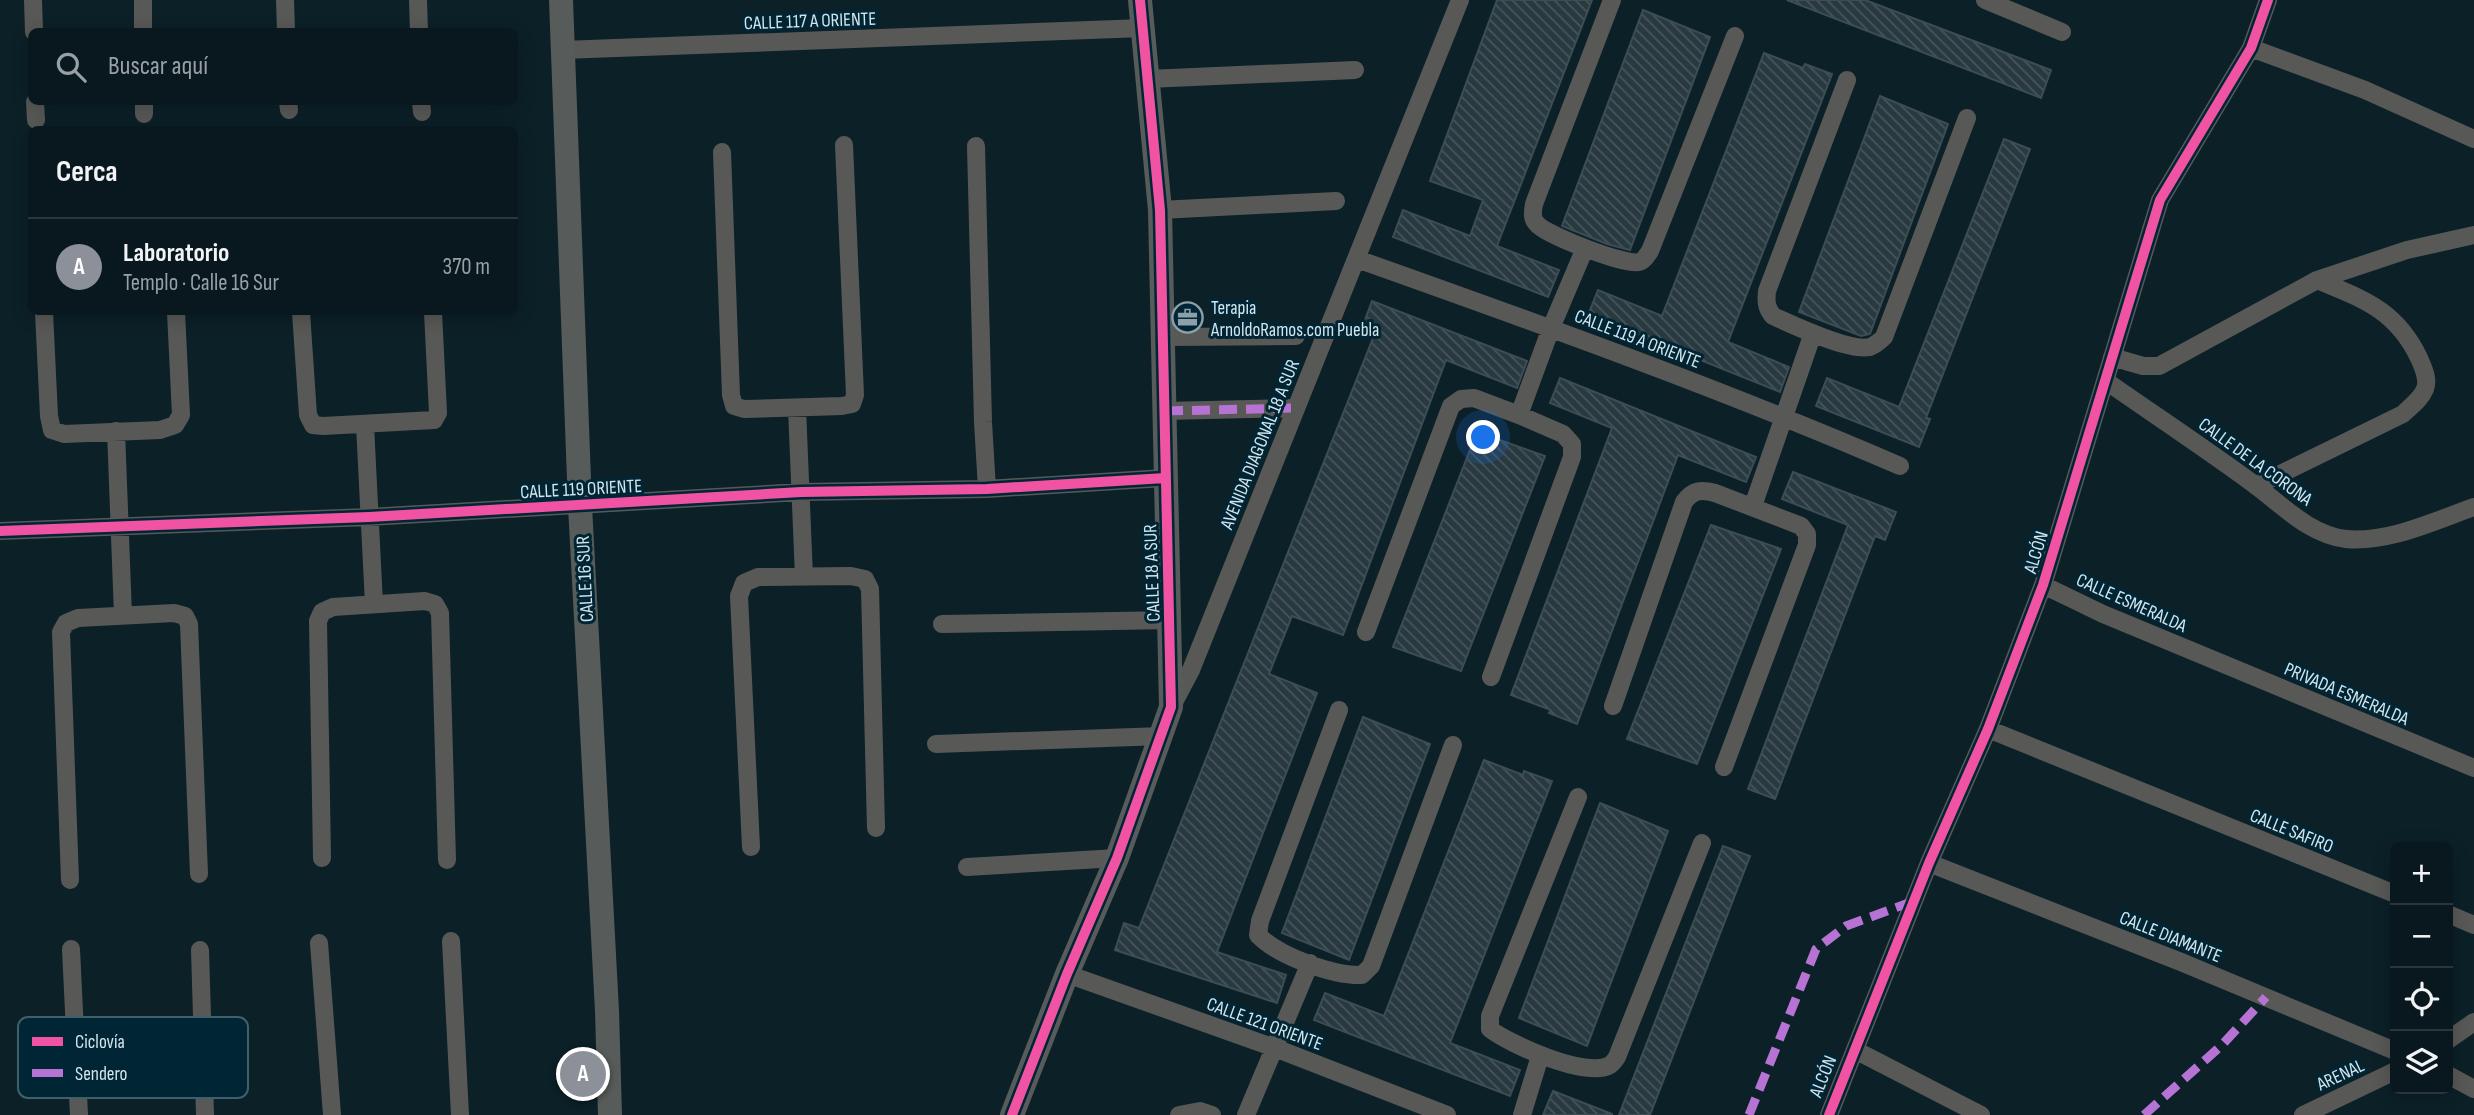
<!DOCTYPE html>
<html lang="es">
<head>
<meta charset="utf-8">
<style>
  :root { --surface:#09181e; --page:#122127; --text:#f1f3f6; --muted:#99a0a4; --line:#29373c; --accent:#8c9099 }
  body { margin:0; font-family:"Sofia Sans Condensed",sans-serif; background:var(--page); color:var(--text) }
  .controls { position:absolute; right:21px; bottom:21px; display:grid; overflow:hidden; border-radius:10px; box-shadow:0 4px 18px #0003 }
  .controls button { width:63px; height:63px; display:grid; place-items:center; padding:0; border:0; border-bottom:2px solid var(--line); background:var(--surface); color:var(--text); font:35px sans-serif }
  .you { position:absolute; left:1484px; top:438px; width:24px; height:24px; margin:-18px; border:5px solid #fff; border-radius:50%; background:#1a73e8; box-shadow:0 0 0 10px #1a73e833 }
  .badge { display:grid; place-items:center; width:46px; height:46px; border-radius:50%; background:var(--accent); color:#fff; font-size:23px; font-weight:700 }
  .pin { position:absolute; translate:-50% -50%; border:4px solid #fff; box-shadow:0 2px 7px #0006 }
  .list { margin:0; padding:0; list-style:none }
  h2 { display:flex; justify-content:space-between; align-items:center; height:91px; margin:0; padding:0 28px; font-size:30px }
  h2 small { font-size:23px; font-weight:400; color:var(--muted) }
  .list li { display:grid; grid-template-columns:46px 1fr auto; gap:21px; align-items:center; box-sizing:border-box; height:98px; padding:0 28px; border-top:2px solid var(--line) }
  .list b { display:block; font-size:26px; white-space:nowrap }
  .list p { margin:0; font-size:23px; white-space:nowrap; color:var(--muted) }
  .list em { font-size:23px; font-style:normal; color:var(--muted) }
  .icon { flex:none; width:38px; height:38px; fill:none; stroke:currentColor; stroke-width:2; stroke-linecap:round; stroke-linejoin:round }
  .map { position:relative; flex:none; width:2474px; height:1115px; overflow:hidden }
  .search { position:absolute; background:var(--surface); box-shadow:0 4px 18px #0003; left:28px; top:28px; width:490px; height:77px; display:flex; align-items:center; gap:18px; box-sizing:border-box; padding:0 24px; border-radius:10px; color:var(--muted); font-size:26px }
  .panel { position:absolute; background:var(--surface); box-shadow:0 4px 18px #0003; left:28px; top:126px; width:490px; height:189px; border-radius:10px }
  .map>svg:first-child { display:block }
</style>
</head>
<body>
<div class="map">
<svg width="2474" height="1115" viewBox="0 0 2474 1115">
  <defs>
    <pattern id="building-back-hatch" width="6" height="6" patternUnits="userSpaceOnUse" patternTransform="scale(1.75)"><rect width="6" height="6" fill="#283940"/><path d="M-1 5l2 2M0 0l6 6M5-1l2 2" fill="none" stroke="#46565c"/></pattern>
  </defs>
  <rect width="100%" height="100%" fill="#0c2028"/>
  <path fill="url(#building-back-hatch)" stroke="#3d4d54" stroke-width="2" d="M 1497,0 L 1592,0 L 1497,246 L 1559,270 L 1548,297 L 1393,237 L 1403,210 L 1470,236 L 1483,200 L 1430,181 Z
    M 1787,0 L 1865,0 L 2051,70 L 2041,98 Z
    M 1643,10 L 1710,37 L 1630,250 L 1607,244 L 1562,226 Z
    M 1764,53 L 1803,68 L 1805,64 L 1832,74 L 1728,342 L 1789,367 L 1780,392 L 1588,315 L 1598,290 L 1662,316 Z
    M 1880,96 L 1948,124 L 1870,334 L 1861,336 L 1799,312 Z
    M 2004,139 L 2030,149 L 1926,418 L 1930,419 L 1919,447 L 1816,406 L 1827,378 L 1899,407 Z
    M 1372,301 L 1527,361 L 1517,388 L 1446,360 L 1343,635 L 1292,616 L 1269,674 L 1317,693 L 1217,952 L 1286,975 L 1277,1003 L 1115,950 L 1124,923 L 1139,928 L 1375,333 L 1362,328 Z
    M 1560,378 L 1756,457 L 1746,482 L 1678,455 L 1577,724 L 1549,713 L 1551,710 L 1511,695 L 1612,428 L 1550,403 Z
    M 1477,432 L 1545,456 L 1461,671 L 1393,647 Z
    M 1793,472 L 1896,512 L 1885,540 L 1875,536 L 1775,799 L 1748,789 L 1848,525 L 1782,499 Z
    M 1711,525 L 1781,549 L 1697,764 L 1627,739 Z
    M 1363,717 L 1430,744 L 1349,960 L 1282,933 Z
    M 1484,760 L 1523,775 L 1524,771 L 1552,781 L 1450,1043 L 1520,1070 L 1510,1096 L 1314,1020 L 1325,993 L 1384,1016 Z
    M 1600,803 L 1668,831 L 1587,1046 L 1519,1018 Z
    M 1723,846 L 1750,856 L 1650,1115 L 1619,1115 Z
    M 1553,1091 L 1612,1114 L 1612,1115 L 1543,1115 Z"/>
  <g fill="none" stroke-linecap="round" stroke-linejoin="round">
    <path stroke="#585956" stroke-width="18" d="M 33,0 L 34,32
      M 143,0 L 143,32
      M 285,0 L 286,32
      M 418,0 L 419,32
      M 1612,0 L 1534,204 C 1533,211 1531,218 1537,224 C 1546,235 1626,266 1639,262 C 1644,261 1647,255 1650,251 L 1735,36
      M 1985,0 L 2062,32
      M 2251,48 L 2365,90 L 2474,139
      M 563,50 L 1143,28
      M 1148,79 L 1355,70
      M 1847,80 L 1767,291 C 1766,301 1766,308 1773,316 C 1793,325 1849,352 1870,347 C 1875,345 1880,341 1884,337 L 1967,118
      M 35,102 L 36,120
      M 144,102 L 144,114
      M 288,102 L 289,110
      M 421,102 L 422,112
      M 976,146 L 983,422 L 987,489
      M 722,152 L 731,395 L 734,406 L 744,409 L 842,406 L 852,404 L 855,395 L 844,145
      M 1160,210 L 1336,201
      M 1357,259 C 1540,324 1722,389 1900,466
      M 44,312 L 49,416 L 52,430 L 64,434 L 160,430 L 175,425 L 181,415 L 176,312
      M 301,312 L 308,415 L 313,425 L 323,426 L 434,420 L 438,413 L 433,312
      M 1165,337 L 1296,336
      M 2112,357 L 2143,366 L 2159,366 L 2317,280 L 2407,250 L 2474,235
      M 2106,381 C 2156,416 2206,449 2255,485 C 2282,505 2310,535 2346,539 C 2389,543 2434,521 2474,507
      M 797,408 L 804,577
      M 1165,411 L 1296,408
      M 1519,415 L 1551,328 L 1585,248
      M 365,425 L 374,604
      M 116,431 L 123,615
      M 2256,486 L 2403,414 C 2411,406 2421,399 2425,389 C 2429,379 2423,367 2419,358 C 2396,310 2363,299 2317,280
      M 1753,506 L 1813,333
      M 0,531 L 369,517 L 801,492 L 987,489 L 1165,478
      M 2043,585 L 2103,614 L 2474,768
      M 942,624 L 1171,620
      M 1366,632 L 1451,406 L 1461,399 L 1474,398 L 1519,415 L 1563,434 L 1572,444 L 1572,457 L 1491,677
      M 1173,704 L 1191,670 L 1460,0
      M 1613,706 L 1684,502 C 1693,490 1701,489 1715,493 L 1801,526 L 1807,534 L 1807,545 L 1724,767
      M 1339,710 L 1260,921 L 1258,935 C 1278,956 1333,976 1362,975 L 1371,966 L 1453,745
      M 1988,729 L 2395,894
      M 936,744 L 1162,736
      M 1578,797 L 1490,1016 L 1490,1029 C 1509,1044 1587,1079 1610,1065 C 1613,1063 1615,1060 1617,1057 L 1702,843
      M 751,847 L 739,596 L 744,583 L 758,577 L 851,576 L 865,579 L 870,589 L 876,828
      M 322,858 L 318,621 L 322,612 L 333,607 L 425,601 L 435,604 L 440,613 L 447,860
      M 1929,863 L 2181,962 L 2395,1051
      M 967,867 L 1117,858
      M 70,880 L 61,632 L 66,623 L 78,618 L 174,613 L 185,616 L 189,624 L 199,874
      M 2448,914 L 2474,925
      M 451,941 L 460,1115
      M 319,943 L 332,1115
      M 71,949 L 79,1115
      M 200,950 L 205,1115
      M 1067,974 L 1275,1048 L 1447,1115
      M 2448,1040 L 2474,1022
      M 1855,1050 L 1981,1115
      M 2448,1075 L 2474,1089
      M 1179,1115 L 1200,1111 L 1212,1115
      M 1246,1115 L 1310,963
      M 1522,1115 L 1540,1056
      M 1829,1115 L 1929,863 L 1988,729 L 2043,585 L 2160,200 L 2251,48 L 2268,0
      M 2303,1115 L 2395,1071"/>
    <path stroke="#575b59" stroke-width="24" d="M 561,0 L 580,506 L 607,1011 L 610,1115
      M 1012,1115 L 1067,974 L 1117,858 L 1171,707 L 1160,210 L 1140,0"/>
    <path stroke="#b673d3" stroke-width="9" stroke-dasharray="18 9" stroke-linecap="butt" d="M 1165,411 L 1296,408
      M 1749,1115 L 1816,949 L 1846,926 L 1914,901
      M 2144,1115 L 2222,1045 L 2266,997"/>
    <defs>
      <path id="cycleway" d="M 0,531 L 369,517 L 801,492 L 987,489 L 1165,478
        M 1012,1115 L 1067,974 L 1117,858 L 1171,707 L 1160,210 L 1140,0
        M 1829,1115 L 1929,863 L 1988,729 L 2043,585 L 2160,200 L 2251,48 L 2268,0"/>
    </defs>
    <use href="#cycleway" stroke="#002534" stroke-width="15"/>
    <use href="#cycleway" stroke="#f153a3" stroke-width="10"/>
  </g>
  <defs>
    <symbol id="office-ring" viewBox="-11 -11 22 22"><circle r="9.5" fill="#002534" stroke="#8da0a9" stroke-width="1.5"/><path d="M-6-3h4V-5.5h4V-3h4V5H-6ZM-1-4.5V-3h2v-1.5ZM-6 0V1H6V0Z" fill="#8da0a9"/></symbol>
  </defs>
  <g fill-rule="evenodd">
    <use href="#office-ring" x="1170" y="300" width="35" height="35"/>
  </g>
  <g text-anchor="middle" stroke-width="6" stroke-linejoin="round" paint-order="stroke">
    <g font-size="19" fill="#d2e5ee" stroke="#002534">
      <text transform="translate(810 20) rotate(-2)" y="7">CALLE 117 A ORIENTE</text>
      <text transform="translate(1638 338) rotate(21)" y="7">CALLE 119 A ORIENTE</text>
      <text transform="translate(1259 444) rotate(-68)" y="7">AVENIDA DIAGONAL 18 A SUR</text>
      <text transform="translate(2256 461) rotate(36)" y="7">CALLE DE LA CORONA</text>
      <text transform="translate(581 488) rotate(-3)" y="7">CALLE 119 ORIENTE</text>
      <text transform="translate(2035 552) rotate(-73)" y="7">ALCÓN</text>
      <text transform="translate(1151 573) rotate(-92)" y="7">CALLE 18 A SUR</text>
      <text transform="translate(584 579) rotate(-93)" y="7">CALLE 16 SUR</text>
      <text transform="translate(2132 602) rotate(24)" y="7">CALLE ESMERALDA</text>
      <text transform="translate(2347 693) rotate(23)" y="7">PRIVADA ESMERALDA</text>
      <text transform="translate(2292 830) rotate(22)" y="7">CALLE SAFIRO</text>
      <text transform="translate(2171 936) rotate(22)" y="7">CALLE DIAMANTE</text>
      <text transform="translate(1265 1023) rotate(20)" y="7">CALLE 121 ORIENTE</text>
      <text transform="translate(2340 1074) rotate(-25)" y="7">ARENAL</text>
      <text transform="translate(1822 1076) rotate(-68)" y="7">ALCÓN</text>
    </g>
    <g font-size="19" fill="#d2e5ee" stroke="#002534" text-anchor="start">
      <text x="1211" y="314">Terapia<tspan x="1211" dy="22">ArnoldoRamos.com Puebla</tspan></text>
    </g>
  </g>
  <rect x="18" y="1017" width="230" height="81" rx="10" fill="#002534" stroke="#3f5f6c" stroke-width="2"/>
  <rect x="32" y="1037" width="31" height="9" fill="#f153a3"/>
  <rect x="32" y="1069" width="31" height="8" fill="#b673d3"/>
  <g font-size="19" fill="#d2e5ee">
    <text x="75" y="1048">Ciclovía</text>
    <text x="75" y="1080">Sendero</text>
  </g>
</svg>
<div class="controls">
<button>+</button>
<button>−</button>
<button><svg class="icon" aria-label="locate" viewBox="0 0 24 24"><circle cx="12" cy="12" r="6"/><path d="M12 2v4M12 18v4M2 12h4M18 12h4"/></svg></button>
<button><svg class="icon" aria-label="layers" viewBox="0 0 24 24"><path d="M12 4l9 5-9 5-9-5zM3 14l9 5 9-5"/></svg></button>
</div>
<div class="you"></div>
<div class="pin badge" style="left:583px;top:1074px">A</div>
<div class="search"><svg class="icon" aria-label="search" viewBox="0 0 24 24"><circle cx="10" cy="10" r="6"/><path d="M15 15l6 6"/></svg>Buscar aquí</div>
<section class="panel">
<h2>Cerca<small></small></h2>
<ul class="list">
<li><span class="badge">A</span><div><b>Laboratorio</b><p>Templo · Calle 16 Sur</p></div><em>370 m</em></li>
</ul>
</section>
</div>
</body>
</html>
